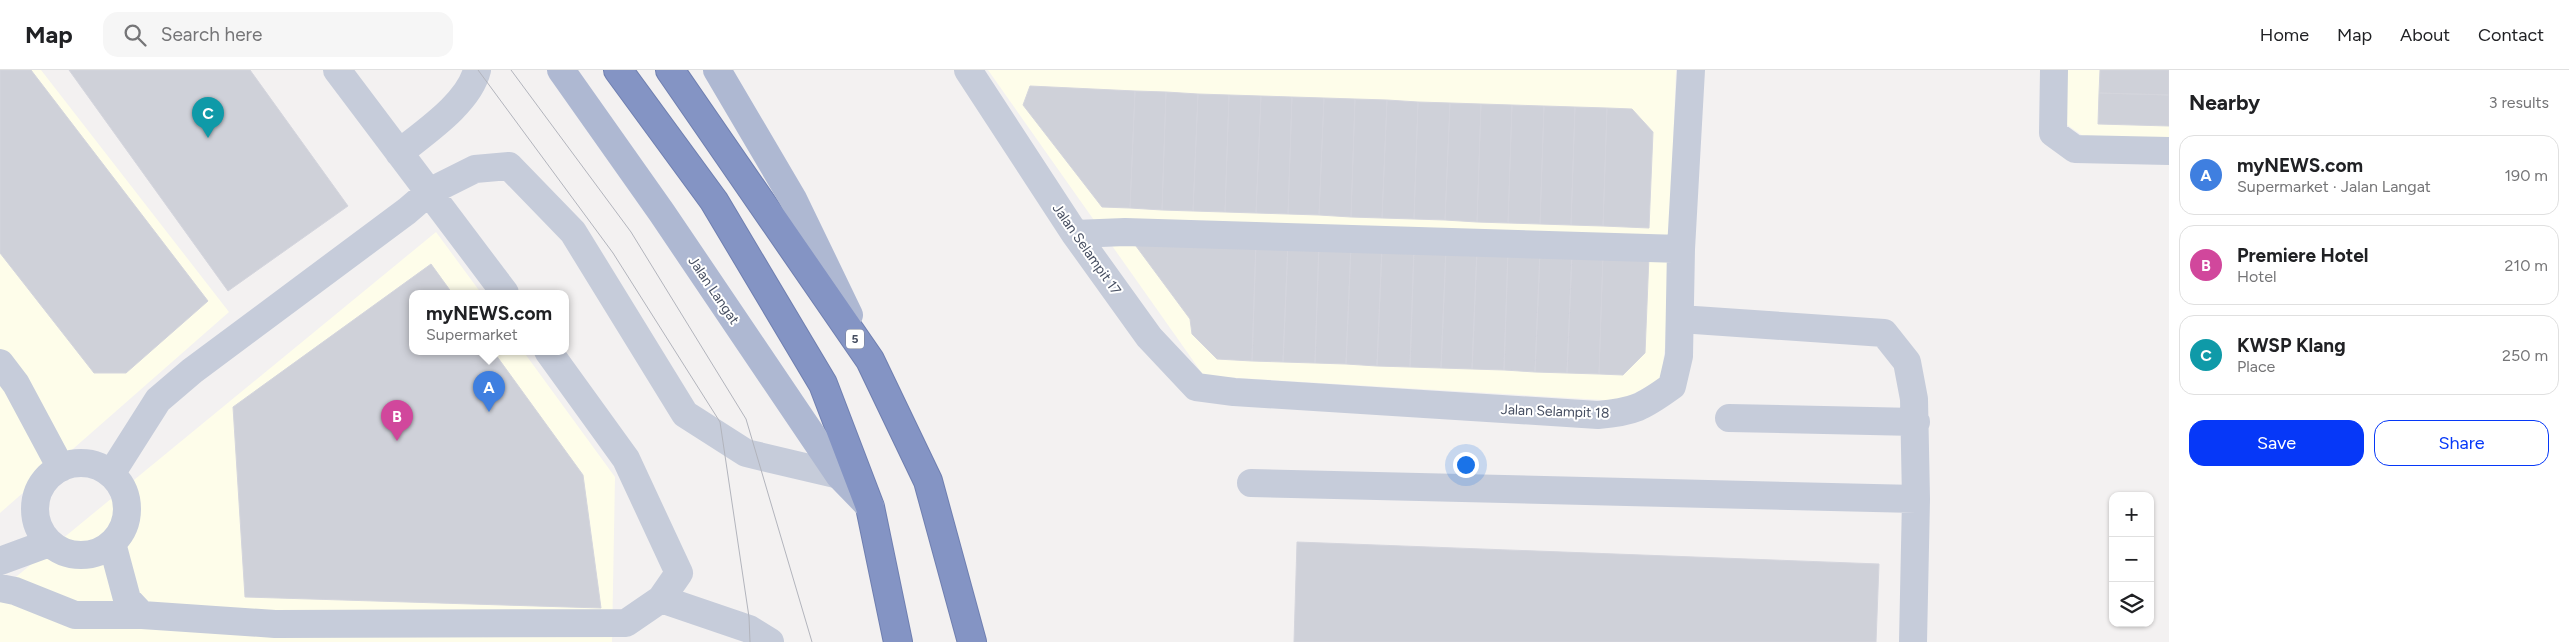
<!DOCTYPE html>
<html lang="en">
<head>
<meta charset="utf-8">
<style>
  :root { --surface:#fff; --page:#f6f6f6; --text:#202124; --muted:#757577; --line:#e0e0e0; --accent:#0638f8 }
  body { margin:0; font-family:Figtree,sans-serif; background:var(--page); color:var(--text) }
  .controls { position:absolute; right:15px; bottom:15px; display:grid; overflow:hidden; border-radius:10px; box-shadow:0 1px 4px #0004 }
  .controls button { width:45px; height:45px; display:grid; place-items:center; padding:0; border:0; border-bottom:1px solid var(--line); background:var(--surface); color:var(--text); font:25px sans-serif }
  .you { position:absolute; left:1465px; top:394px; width:18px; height:18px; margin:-12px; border:4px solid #fff; border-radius:50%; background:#1a73e8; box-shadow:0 0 0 8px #1a73e833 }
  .badge { display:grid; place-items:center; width:32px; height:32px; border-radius:50%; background:var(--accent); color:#fff; font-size:16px; font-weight:700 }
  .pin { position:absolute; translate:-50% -41px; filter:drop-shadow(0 1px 2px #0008) }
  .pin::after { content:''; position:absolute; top:26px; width:18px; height:15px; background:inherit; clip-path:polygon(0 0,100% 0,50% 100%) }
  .popup { position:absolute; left:409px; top:220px; width:160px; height:65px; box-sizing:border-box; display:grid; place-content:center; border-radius:10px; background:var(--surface); filter:drop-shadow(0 1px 4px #0005); font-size:16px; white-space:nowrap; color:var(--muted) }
  .popup b { font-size:19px; color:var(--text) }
  .popup::after { content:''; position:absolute; left:50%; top:100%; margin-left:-10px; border:10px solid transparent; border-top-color:var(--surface) }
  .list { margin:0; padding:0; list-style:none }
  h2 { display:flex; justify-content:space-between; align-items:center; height:65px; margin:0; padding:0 20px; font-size:21px }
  h2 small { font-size:16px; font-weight:400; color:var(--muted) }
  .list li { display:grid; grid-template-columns:32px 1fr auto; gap:15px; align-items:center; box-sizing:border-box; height:80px; margin:0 10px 10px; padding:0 10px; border:1px solid var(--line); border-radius:15px }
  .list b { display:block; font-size:19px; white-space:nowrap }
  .list p { margin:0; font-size:16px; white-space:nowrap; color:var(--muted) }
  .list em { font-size:16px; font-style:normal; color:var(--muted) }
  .actions { display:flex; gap:10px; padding:15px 20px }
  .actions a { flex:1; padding:11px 0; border:1px solid var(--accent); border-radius:15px; text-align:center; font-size:18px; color:var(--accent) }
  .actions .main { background:var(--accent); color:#fff }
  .icon { flex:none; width:28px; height:28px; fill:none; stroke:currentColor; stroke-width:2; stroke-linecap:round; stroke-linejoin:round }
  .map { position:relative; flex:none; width:2169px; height:572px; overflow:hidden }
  header { display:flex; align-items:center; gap:30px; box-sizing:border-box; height:70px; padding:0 25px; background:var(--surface); border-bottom:1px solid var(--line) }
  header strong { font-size:24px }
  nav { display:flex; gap:28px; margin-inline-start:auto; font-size:18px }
  .search { width:350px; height:45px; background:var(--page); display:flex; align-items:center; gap:12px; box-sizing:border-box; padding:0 18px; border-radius:15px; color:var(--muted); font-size:19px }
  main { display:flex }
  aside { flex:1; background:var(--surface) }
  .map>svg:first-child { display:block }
</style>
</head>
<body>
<header>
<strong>Map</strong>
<div class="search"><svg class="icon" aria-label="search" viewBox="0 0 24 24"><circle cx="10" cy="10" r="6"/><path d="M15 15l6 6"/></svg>Search here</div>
<nav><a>Home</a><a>Map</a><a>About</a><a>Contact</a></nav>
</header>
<main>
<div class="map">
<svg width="2169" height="572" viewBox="0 0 2169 572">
  <rect width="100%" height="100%" fill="#f3f1f1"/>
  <path fill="#fefdea" d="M 0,0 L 41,0 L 229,242 L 0,443 Z
    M 988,0 L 1676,0 L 1665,277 L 1661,309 L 1620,331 L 1204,306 Z
    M 2065,0 L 2169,0 L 2169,68 L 2083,66 L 2063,52 Z
    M 436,162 L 481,223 L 413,223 L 413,281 L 523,281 L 615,407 L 612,572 L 0,572 L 0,520 Z"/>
  <path fill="#cfd1d9" stroke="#d4d5dd" d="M 0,0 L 31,0 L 208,231 L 126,303 L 94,303 L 0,183 Z
    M 69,0 L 250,0 L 348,136 L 228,221 Z
    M 2100,0 L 2169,0 L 2169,25 L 2099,23 Z
    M 1030,16 L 1135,21 L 1130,138 L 1102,137 L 1023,35 Z
    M 1135,21 L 1166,22 L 1162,140 L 1130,138 Z
    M 1166,22 L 1198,24 L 1193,141 L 1162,140 Z
    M 2099,23 L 2169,25 L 2169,56 L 2098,54 Z
    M 1198,24 L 1229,25 L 1225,142 L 1193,141 Z
    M 1229,25 L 1261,26 L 1256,143 L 1225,142 Z
    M 1261,26 L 1292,27 L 1288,144 L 1256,143 Z
    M 1292,27 L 1324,28 L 1319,145 L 1288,144 Z
    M 1324,28 L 1355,29 L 1351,147 L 1319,145 Z
    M 1355,29 L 1387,30 L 1382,148 L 1351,147 Z
    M 1387,30 L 1418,32 L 1414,149 L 1382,148 Z
    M 1418,32 L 1450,33 L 1445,150 L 1414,149 Z
    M 1450,33 L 1481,34 L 1477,152 L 1445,150 Z
    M 1481,34 L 1512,35 L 1508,153 L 1477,152 Z
    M 1512,35 L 1544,36 L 1540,154 L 1508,153 Z
    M 1544,36 L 1575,37 L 1571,155 L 1540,154 Z
    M 1575,37 L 1607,38 L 1603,156 L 1571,155 Z
    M 1607,38 L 1632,39 L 1653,62 L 1649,158 L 1603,156 Z
    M 1130,168 L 1256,172 L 1252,291 L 1217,289 L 1192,264 L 1190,249 Z
    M 1256,172 L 1288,173 L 1283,292 L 1252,291 Z
    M 1288,173 L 1319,174 L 1315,293 L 1283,292 Z
    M 1319,174 L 1351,175 L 1346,294 L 1315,293 Z
    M 1351,175 L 1382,177 L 1377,296 L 1346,294 Z
    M 1382,177 L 1414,178 L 1410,297 L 1377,296 Z
    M 1414,178 L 1446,179 L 1441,298 L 1410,297 Z
    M 1446,179 L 1477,180 L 1472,299 L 1441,298 Z
    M 1477,180 L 1508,181 L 1504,300 L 1472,299 Z
    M 1508,181 L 1540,182 L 1535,302 L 1504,300 Z
    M 1540,182 L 1572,183 L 1567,303 L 1535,302 Z
    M 1572,183 L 1603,185 L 1599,304 L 1567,303 Z
    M 1603,185 L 1649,186 L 1645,283 L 1623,305 L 1599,304 Z
    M 431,194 L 452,223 L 413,223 L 413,281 L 493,281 L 583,405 L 601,538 L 245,527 L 233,337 Z
    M 1297,472 L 1879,494 L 1876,572 L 1294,572 Z"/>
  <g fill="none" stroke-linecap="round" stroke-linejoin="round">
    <defs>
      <path id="highway" d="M 618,0 L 714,131 L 823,314 L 870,437 L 898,572
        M 670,0 L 870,290 L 928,411 L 972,572"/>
    </defs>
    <use href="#highway" stroke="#6f7fb0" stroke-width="30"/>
    <path stroke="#c6ccda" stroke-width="28" d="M 337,0 L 505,223
      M 968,0 L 1075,164 L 1149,267 L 1196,317 L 1234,322 L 1598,345 C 1634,342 1643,337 1672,316 L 1679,286 L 1681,179 L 1691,0
      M 2054,0 L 2053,63 L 2075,79 L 2169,81
      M 399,83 C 425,62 469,33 477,0
      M 1075,164 L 1125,162 L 1681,179
      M 1680,249 L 1884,263 L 1907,292 L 1914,329 L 1916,429 L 1913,572
      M 0,293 L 16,314 L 61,398
      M 1729,348 L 1916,352
      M35 439a46 46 0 1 1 92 0a46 46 0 1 1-92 0Z
      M 111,404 L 158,330 L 192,301 L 407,141 L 429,122 L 475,99 L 509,96 L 573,162 L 685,344 L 746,383 L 839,405
      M 1251,413 L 1916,429
      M 112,473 L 127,529 L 142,545
      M 0,491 L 49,473
      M 0,518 L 15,521 L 75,545 L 142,545 L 275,554 L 626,553 L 661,529 L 679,503 L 626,389 L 548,281
      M 661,529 L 749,559 L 770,572"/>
    <path stroke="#aeb8d2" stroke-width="28" d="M 561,0 L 662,143 L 839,405 L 870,437
      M 717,0 L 793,129 L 849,245"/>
    <use href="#highway" stroke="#8494c4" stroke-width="28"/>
    <path stroke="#b2b4bc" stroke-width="1" d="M 478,0 L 613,183 L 720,352 L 749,547 L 750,572
      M 511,0 L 631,162 L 746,349 L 812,572"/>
  </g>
  <g text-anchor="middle" stroke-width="4" stroke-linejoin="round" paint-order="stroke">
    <rect fill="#fff" stroke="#7e8390" stroke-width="1" x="846" y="259.5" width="18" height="19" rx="4"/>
    <g font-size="12" font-weight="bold" fill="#464e61">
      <text x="855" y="273">5</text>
    </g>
    <g font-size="14" fill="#464e61" stroke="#fff">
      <text transform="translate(1087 179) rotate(55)" y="5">Jalan Selampit 17</text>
      <text transform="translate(714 220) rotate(56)" y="5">Jalan Langat</text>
      <text transform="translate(1555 341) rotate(2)" y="5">Jalan Selampit 18</text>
    </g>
  </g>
</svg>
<div class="controls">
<button>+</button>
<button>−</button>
<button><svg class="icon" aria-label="layers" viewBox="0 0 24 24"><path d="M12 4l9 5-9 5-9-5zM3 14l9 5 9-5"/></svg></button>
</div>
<div class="you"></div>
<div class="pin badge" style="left:489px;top:342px;background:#3f7fe0">A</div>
<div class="popup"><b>myNEWS.com</b>Supermarket</div>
<div class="pin badge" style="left:397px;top:371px;background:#d1479c">B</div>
<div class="pin badge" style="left:208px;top:68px;background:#0f9aa8">C</div>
</div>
<aside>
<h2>Nearby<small>3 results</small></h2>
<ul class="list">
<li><span class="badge" style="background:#3f7fe0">A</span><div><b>myNEWS.com</b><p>Supermarket · Jalan Langat</p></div><em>190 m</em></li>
<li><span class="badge" style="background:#d1479c">B</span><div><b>Premiere Hotel</b><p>Hotel</p></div><em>210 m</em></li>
<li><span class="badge" style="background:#0f9aa8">C</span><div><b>KWSP Klang</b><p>Place</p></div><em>250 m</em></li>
</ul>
<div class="actions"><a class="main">Save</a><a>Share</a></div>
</aside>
</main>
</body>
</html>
